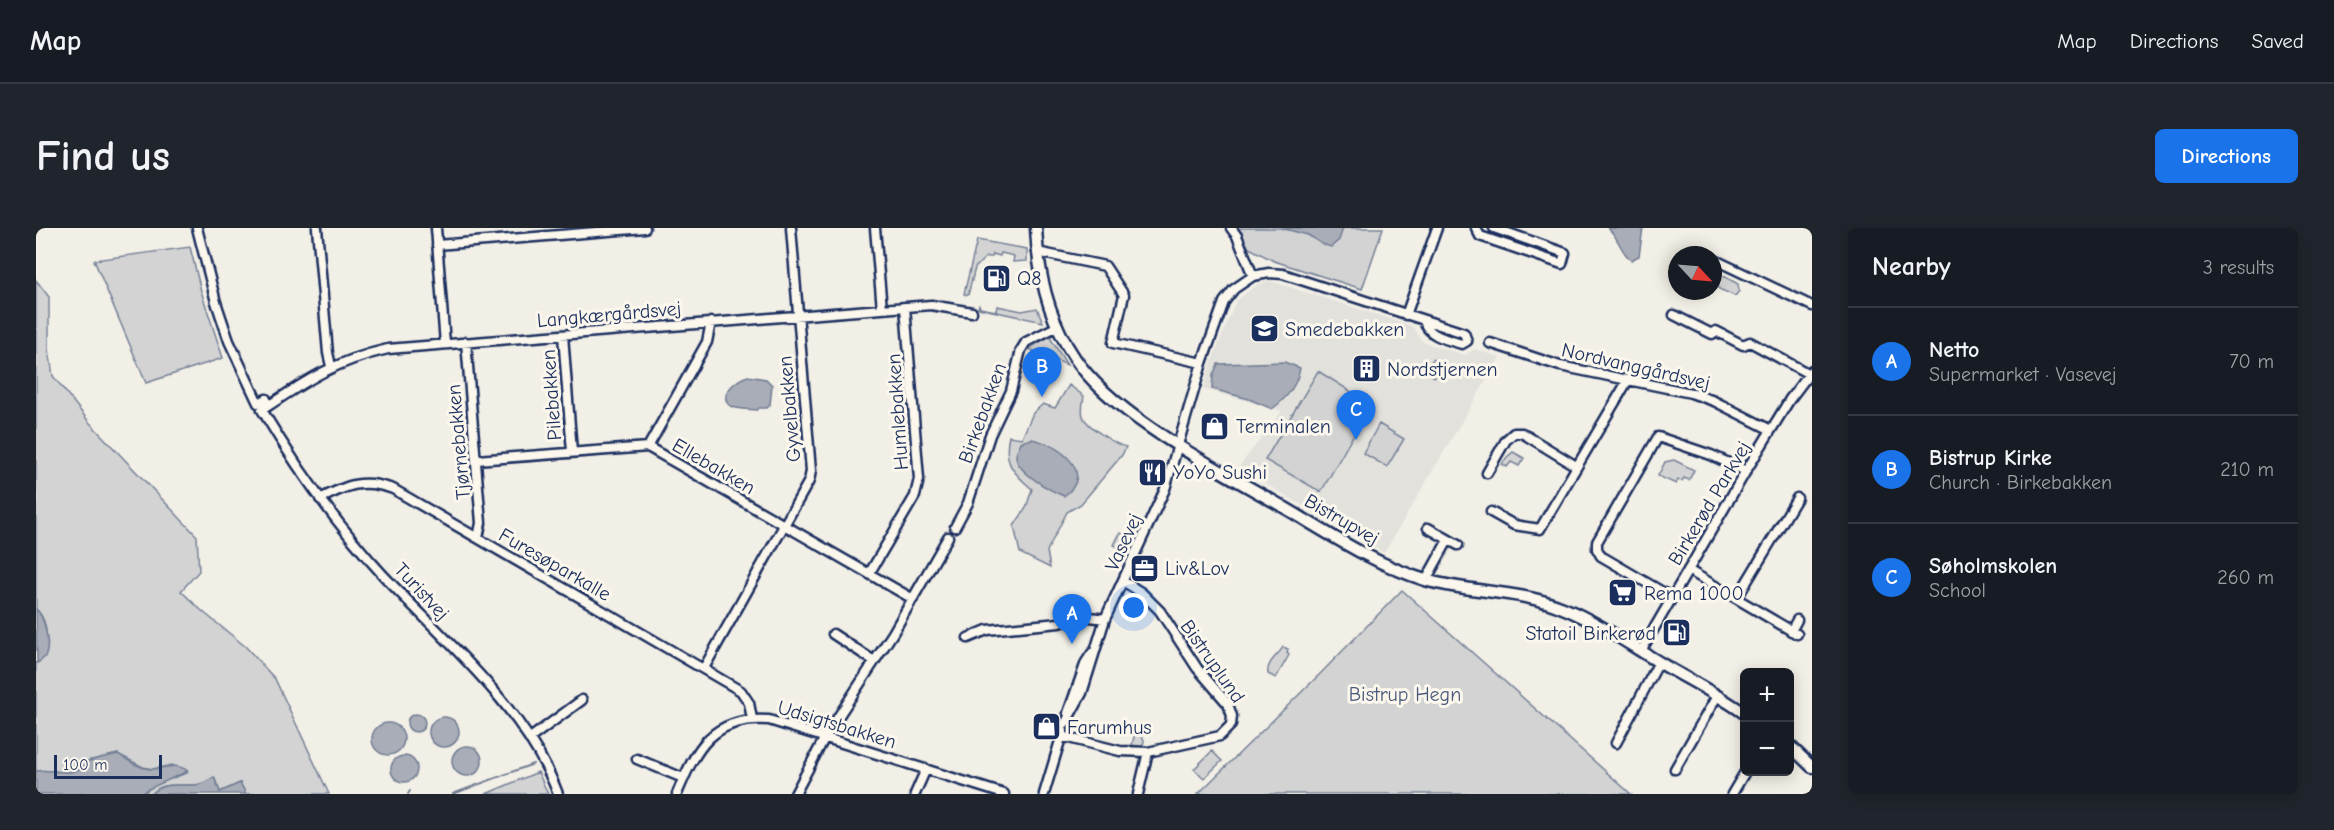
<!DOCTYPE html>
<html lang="en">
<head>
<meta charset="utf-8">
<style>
  :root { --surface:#171b24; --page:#20242c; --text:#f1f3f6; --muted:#9ea1a6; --line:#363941; --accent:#1a73e8 }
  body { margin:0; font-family:"Comic Neue",sans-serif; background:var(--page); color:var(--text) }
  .controls { position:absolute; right:18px; bottom:18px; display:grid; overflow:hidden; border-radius:9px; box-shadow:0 3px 15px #0003 }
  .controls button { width:54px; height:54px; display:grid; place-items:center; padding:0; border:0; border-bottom:2px solid var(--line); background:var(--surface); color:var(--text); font:30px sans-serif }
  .compass { position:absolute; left:1632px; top:18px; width:54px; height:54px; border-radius:50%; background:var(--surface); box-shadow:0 3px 15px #0003; rotate:116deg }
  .scale { position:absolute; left:18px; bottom:15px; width:108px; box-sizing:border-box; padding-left:6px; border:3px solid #1b2f5e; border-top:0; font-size:16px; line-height:21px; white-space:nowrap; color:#1b2f5e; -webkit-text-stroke:4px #fbf7ec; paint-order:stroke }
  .you { position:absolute; left:1098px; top:380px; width:21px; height:21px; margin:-15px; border:4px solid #fff; border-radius:50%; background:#1a73e8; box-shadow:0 0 0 9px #1a73e833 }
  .badge { display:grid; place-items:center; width:39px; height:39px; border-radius:50%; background:var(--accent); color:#fff; font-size:20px; font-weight:700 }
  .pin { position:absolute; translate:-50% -50px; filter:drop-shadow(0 2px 3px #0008) }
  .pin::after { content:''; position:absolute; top:32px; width:21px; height:18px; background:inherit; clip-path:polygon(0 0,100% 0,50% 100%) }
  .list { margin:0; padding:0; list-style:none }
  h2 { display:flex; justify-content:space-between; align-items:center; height:78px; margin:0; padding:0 24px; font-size:26px }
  h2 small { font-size:20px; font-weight:400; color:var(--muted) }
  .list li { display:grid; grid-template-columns:39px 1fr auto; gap:18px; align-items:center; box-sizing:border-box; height:108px; padding:0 24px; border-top:2px solid var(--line) }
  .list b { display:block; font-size:22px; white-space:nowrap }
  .list p { margin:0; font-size:20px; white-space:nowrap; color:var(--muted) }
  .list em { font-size:20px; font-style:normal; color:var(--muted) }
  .map { position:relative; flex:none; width:1776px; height:566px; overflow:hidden; border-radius:9px }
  header { display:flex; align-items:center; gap:36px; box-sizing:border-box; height:84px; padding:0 30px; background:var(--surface); border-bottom:2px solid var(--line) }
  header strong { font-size:28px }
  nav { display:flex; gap:33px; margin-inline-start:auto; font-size:21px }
  .intro { display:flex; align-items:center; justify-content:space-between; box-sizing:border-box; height:144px; padding:0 36px }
  h1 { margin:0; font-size:42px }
  .button { padding:15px 27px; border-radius:9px; background:var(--accent); color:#fff; font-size:21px; font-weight:700 }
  main { display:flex; gap:36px; padding:0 36px }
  aside { flex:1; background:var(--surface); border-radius:9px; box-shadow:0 3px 15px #0003 }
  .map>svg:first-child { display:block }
</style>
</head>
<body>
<header>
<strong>Map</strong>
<nav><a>Map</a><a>Directions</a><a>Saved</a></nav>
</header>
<div class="intro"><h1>Find us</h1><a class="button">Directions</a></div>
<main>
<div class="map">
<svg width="1776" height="566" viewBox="0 0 1776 566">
  <rect width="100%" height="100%" fill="#f2efe6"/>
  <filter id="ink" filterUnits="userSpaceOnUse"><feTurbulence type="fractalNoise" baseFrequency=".0167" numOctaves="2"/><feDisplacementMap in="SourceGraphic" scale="12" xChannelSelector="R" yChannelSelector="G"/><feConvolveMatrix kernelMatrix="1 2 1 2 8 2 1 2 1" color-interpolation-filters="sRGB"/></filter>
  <g filter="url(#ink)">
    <path fill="#e2e1dc" d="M 1234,53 L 1376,98 L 1387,114 L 1429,127 L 1439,121 L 1464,129 L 1348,325 L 1202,240 L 1246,183 L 1167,161 L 1173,140 L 1200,73 L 1222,56 Z"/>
    <path fill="#d2d3d2" stroke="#768198" stroke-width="1.5" d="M 1202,0 L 1347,0 L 1326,61 L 1238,33 L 1213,20 Z
      M 941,12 L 991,21 L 991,33 L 977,34 L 978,28 L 965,25 L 964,28 L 957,26 L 956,29 L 950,29 L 939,40 L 932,67 L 928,66 Z
      M 154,19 L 165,63 L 187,130 L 110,155 L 58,32 Z
      M 1682,45 L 1702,56 L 1703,63 L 1699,68 L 1683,61 L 1679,50 Z
      M 0,52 L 13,69 L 13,121 L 17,148 L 54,195 L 161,308 L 163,343 L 145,363 L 166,383 L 210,419 L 239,451 L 293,566 L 210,566 L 204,555 L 184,564 L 178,549 C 172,553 166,556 159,557 C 145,558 126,553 116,566 L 107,566 C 117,555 137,550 151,545 L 136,537 L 117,541 L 107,539 L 82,526 L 52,533 C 39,552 19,540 0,543 L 0,435 L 10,426 C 10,410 13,393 0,381 Z
      M 943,76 L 944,80 L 960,83 L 961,78 L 986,83 L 1001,80 L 1007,94 L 942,80 Z
      M 1013,108 L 1031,137 L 993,121 Z
      M 1397,131 L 1406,137 L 1399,149 L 1389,144 Z
      M 1282,143 L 1335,176 L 1285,264 L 1229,232 Z
      M 1033,157 L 1048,168 C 1047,174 1045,182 1047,188 C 1050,198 1080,217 1090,219 L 1086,227 L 1045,276 L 1031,284 L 1011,323 L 1014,340 L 984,325 L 978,298 L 990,280 L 996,261 C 976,244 967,234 973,208 L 986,210 L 997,185 L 1007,176 L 1019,180 Z
      M 1343,196 L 1368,211 L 1351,239 L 1327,225 Z
      M 1477,224 L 1488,230 L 1483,238 L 1475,234 L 1471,239 L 1466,236 L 1471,229 Z
      M 1638,232 L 1658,242 L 1653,252 L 1648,250 L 1646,253 L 1642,252 L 1640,256 L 1622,248 L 1629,234 Z
      M 1084,305 L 1099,310 L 1092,324 L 1078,317 Z
      M 1366,362 L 1595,566 L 1162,566 L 1286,444 Z
      M 1247,419 L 1252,421 L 1251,425 L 1253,427 L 1240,450 L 1232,446 C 1230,434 1242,428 1247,419 Z
      M 1103,502 L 1108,512 L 1107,519 L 1096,517 L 1099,505 Z
      M 1176,523 L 1186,533 L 1168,550 L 1158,541 Z
      M 502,544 L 512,566 L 450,566 Z"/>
    <path fill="#a9adb7" stroke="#707b93" stroke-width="1.5" d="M 1245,0 L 1307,0 L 1303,12 L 1295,19 L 1286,16 L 1272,7 Z
      M 1572,0 L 1607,0 L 1603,28 L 1595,32 C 1584,23 1583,10 1572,0 Z
      M 1248,134 L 1264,140 C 1261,158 1250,171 1236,181 L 1213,171 L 1176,161 L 1177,147 L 1182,136 Z
      M 712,148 L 730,151 L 736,157 L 734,177 L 731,180 L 723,180 L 721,182 C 713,181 697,182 692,176 C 683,164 704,150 712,148 Z
      M 996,211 C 1022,216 1061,244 1028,268 C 1015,263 980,244 980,228 C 980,224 983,219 985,214 Z
      M 0,381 C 9,389 15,418 9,429 C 7,431 3,434 1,435 Z
      M371 495a9 9 0 1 1 18 0a9 9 0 1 1-18 0Z
      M393 504a15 15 0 1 1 30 0a15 15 0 1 1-30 0Z
      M336 511a16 16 0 1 1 32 0a16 16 0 1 1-32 0Z
      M416 533a15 15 0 1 1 30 0a15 15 0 1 1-30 0Z
      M 82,526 C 91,532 103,540 114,541 C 128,542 138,533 152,543 L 110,562 L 107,566 L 0,566 L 0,543 C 18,540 39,552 52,533 Z
      M355 541a13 13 0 1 1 26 0a13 13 0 1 1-26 0Z
      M 178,549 L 184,564 L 204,555 L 210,566 L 116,566 C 126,553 145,558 159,557 C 166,556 172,553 178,549 Z"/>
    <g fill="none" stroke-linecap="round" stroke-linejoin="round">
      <path stroke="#707b93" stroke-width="2" d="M 372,566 L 374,563
        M 417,566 L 497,536"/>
      <defs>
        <path id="minor" d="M 161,0 L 180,74 L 193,113 L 222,175 L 230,171
          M 281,0 L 292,125 L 295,138
          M 400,0 L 409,116
          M 839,0 L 846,81
          M 1195,0 L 1201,8 L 1217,48
          M 1440,0 L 1444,8 L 1526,36 L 1529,25 L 1458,0
          M 401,17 L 609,0
          M 1001,24 L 1069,38 L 1088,67 L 1077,115 L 1166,135
          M 1677,31 L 1776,78
          M 1370,87 L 1401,0
          M 1638,87 L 1676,106 L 1680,103 L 1707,117 L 1714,114 L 1773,146
          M 527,107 L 536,224
          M 430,114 L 445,295 L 442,310
          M 1454,115 L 1524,138 L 1655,165 L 1678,173 L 1735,202
          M 612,219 L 671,114 L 675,94
          M 440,232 L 612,219 L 877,371
          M 1451,245 L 1470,212 L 1478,205 L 1486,205 L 1540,238
          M 284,271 C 311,257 327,250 357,261 L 705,463 L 713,475 L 716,491
          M 1455,284 L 1478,297 L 1504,301 L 1592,152
          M 919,299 L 932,275 L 954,207 L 975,163 L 985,122 L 990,114 L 1020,99
          M 1392,300 L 1422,317
          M 1652,342 L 1761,406
          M 833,346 L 879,268 L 883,251 L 869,79
          M 1390,352 L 1412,312
          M 1635,369 L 1565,328 L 1561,321 L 1561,314 L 1622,209 L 1675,227 L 1710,243
          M 1701,370 L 1761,270
          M 1755,403 L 1761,392
          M 797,406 L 838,433
          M 932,410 L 951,402 L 1023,395 L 1047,388 L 1069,391
          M 1605,423 L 1710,243 L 1754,171 L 1776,142
          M 668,440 L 773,253 L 775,243 L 755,0
          M 1032,485 L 1050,434 L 1056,425
          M 1029,496 L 1046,465 L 1069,391 L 1129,261 L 1166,135 L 1188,74 L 1198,61 L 1217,48 L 1233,45 L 1247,46 L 1428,105 L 1431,113 L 1426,116 C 1412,112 1392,108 1388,93
          M 1025,508 L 1084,523 L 1112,524 L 1184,508 L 1195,497 L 1196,488 L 1192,476 L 1161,440 L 1124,383 L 1106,365 L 1087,353
          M 493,511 L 546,472
          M 1580,515 L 1623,434
          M 601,531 L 647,550
          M 1639,541 L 1681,468
          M 522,566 C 490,480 408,412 347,347 C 299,295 262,242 226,182 C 271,152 299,133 352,121 L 895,77 L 936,84
          M 641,566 C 660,520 677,488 733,492 L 968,566
          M 759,566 L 789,509 L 857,405 L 912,309
          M 879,566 L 890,541
          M 1008,566 L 1027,503
          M 1102,566 L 1112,524
          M 1696,566 L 1709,544"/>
        <path id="major" d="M 1000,0 C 1002,47 1012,90 1038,129 C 1078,190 1188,244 1251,281 C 1295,307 1340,337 1389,352 C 1434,365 1483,362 1527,380 C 1562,394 1594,417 1626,436 C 1653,452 1683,467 1708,485
          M 1754,518 L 1776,539"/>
      </defs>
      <use href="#minor" stroke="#1b2f5e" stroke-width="13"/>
      <use href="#major" stroke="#1b2f5e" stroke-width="15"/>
      <use href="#minor" stroke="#fbf7ec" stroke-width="8"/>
      <use href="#major" stroke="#fbf7ec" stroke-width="10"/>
    </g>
  </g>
  <defs>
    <symbol id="fuel-square" viewBox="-11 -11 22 22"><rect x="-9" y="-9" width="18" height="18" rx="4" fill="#1b2f5e" stroke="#fbf7ec"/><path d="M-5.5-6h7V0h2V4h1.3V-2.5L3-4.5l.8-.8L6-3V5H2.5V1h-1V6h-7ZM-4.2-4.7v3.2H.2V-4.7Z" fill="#fff"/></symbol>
    <symbol id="school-square" viewBox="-11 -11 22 22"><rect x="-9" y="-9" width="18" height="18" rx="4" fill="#1b2f5e" stroke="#fbf7ec"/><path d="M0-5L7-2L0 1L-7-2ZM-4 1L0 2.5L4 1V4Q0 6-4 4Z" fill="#fff"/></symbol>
    <symbol id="building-square" viewBox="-11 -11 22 22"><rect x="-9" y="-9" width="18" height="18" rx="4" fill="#1b2f5e" stroke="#fbf7ec"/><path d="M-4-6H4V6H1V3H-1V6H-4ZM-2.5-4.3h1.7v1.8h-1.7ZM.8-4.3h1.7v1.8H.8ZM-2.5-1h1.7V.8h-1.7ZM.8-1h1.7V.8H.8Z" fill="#fff"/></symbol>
    <symbol id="shop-square" viewBox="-11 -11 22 22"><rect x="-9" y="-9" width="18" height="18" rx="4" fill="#1b2f5e" stroke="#fbf7ec"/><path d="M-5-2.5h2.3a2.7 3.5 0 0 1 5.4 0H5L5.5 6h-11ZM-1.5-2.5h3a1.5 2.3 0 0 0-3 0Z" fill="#fff"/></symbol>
    <symbol id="restaurant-square" viewBox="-11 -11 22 22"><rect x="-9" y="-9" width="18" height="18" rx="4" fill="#1b2f5e" stroke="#fbf7ec"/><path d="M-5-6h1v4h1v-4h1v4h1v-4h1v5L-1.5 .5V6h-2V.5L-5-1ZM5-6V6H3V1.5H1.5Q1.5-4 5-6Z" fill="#fff"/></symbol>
    <symbol id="office-square" viewBox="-11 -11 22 22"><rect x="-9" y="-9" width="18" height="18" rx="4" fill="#1b2f5e" stroke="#fbf7ec"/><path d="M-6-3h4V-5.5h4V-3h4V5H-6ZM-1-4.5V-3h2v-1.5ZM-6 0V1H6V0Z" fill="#fff"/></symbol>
    <symbol id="supermarket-square" viewBox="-11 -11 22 22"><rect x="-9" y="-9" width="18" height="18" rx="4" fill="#1b2f5e" stroke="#fbf7ec"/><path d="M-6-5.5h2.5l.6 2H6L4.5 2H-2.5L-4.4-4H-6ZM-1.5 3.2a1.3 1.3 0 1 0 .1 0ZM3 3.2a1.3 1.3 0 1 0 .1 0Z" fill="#fff"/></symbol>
  </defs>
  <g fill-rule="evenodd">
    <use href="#fuel-square" x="944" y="34" width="33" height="33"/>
    <use href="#school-square" x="1212" y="84" width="33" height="33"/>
    <use href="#building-square" x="1314" y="124" width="33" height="33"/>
    <use href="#shop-square" x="1162" y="182" width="33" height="33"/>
    <use href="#restaurant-square" x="1100" y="228" width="33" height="33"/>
    <use href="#office-square" x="1092" y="324" width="33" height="33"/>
    <use href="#supermarket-square" x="1570" y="348" width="33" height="33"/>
    <use href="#fuel-square" x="1624" y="388" width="33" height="33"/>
    <use href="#shop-square" x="994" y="482" width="33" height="33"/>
  </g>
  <g text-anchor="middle" stroke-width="6" stroke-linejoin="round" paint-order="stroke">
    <g font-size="20" fill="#1b2f5e" stroke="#fbf7ec" text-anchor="start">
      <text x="981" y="57">Q8</text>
      <text x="1249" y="108">Smedebakken</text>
      <text x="1351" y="148">Nordstjernen</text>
      <text x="1200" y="205">Terminalen</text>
      <text x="1137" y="251">YoYo Sushi</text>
      <text x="1129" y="347">Liv&amp;Lov</text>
      <text x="1608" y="372">Rema 1000</text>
      <text x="1620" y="412" text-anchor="end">Statoil Birkerød</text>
      <text x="1031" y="506">Farumhus</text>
    </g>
    <g font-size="20" fill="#1b2f5e" stroke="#fbf7ec">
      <text transform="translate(573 86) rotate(-5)" y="7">Langkærgårdsvej</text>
      <text transform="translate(1600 138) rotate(13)" y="7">Nordvanggårdsvej</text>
      <text transform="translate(515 167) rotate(-94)" y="7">Pilebakken</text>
      <text transform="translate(753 181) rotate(-95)" y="7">Gyvelbakken</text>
      <text transform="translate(861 184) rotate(-94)" y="7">Humlebakken</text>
      <text transform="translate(946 185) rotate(-70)" y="7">Birkebakken</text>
      <text transform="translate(422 214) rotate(-95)" y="7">Tjørnebakken</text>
      <text transform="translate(678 238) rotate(30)" y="7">Ellebakken</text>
      <text transform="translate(1673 275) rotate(-59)" y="7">Birkerød Parkvej</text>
      <text transform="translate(1306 291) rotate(30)" y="7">Bistrupvej</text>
      <text transform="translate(1087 314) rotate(-65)" y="7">Vasevej</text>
      <text transform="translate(519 336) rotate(30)" y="7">Furesøparkalle</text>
      <text transform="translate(386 363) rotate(47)" y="7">Turistvej</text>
      <text transform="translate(1177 433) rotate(55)" y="7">Bistruplund</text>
      <text transform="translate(801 496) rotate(17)" y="7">Udsigtsbakken</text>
    </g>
    <g font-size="20" fill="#49587b" stroke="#fbf7ec">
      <text x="1369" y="473">Bistrup Hegn</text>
    </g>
  </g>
</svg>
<div class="controls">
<button>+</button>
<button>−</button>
</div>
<svg class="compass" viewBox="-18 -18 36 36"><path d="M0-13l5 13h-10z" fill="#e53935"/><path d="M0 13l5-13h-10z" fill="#9ea1a6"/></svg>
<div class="scale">100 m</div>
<div class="you"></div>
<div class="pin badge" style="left:1036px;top:416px">A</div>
<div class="pin badge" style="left:1006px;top:169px">B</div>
<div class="pin badge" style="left:1320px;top:212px">C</div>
</div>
<aside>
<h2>Nearby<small>3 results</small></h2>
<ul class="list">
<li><span class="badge">A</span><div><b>Netto</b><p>Supermarket · Vasevej</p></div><em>70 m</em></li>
<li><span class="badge">B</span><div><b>Bistrup Kirke</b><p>Church · Birkebakken</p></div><em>210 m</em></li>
<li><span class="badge">C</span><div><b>Søholmskolen</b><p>School</p></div><em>260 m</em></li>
</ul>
</aside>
</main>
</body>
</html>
